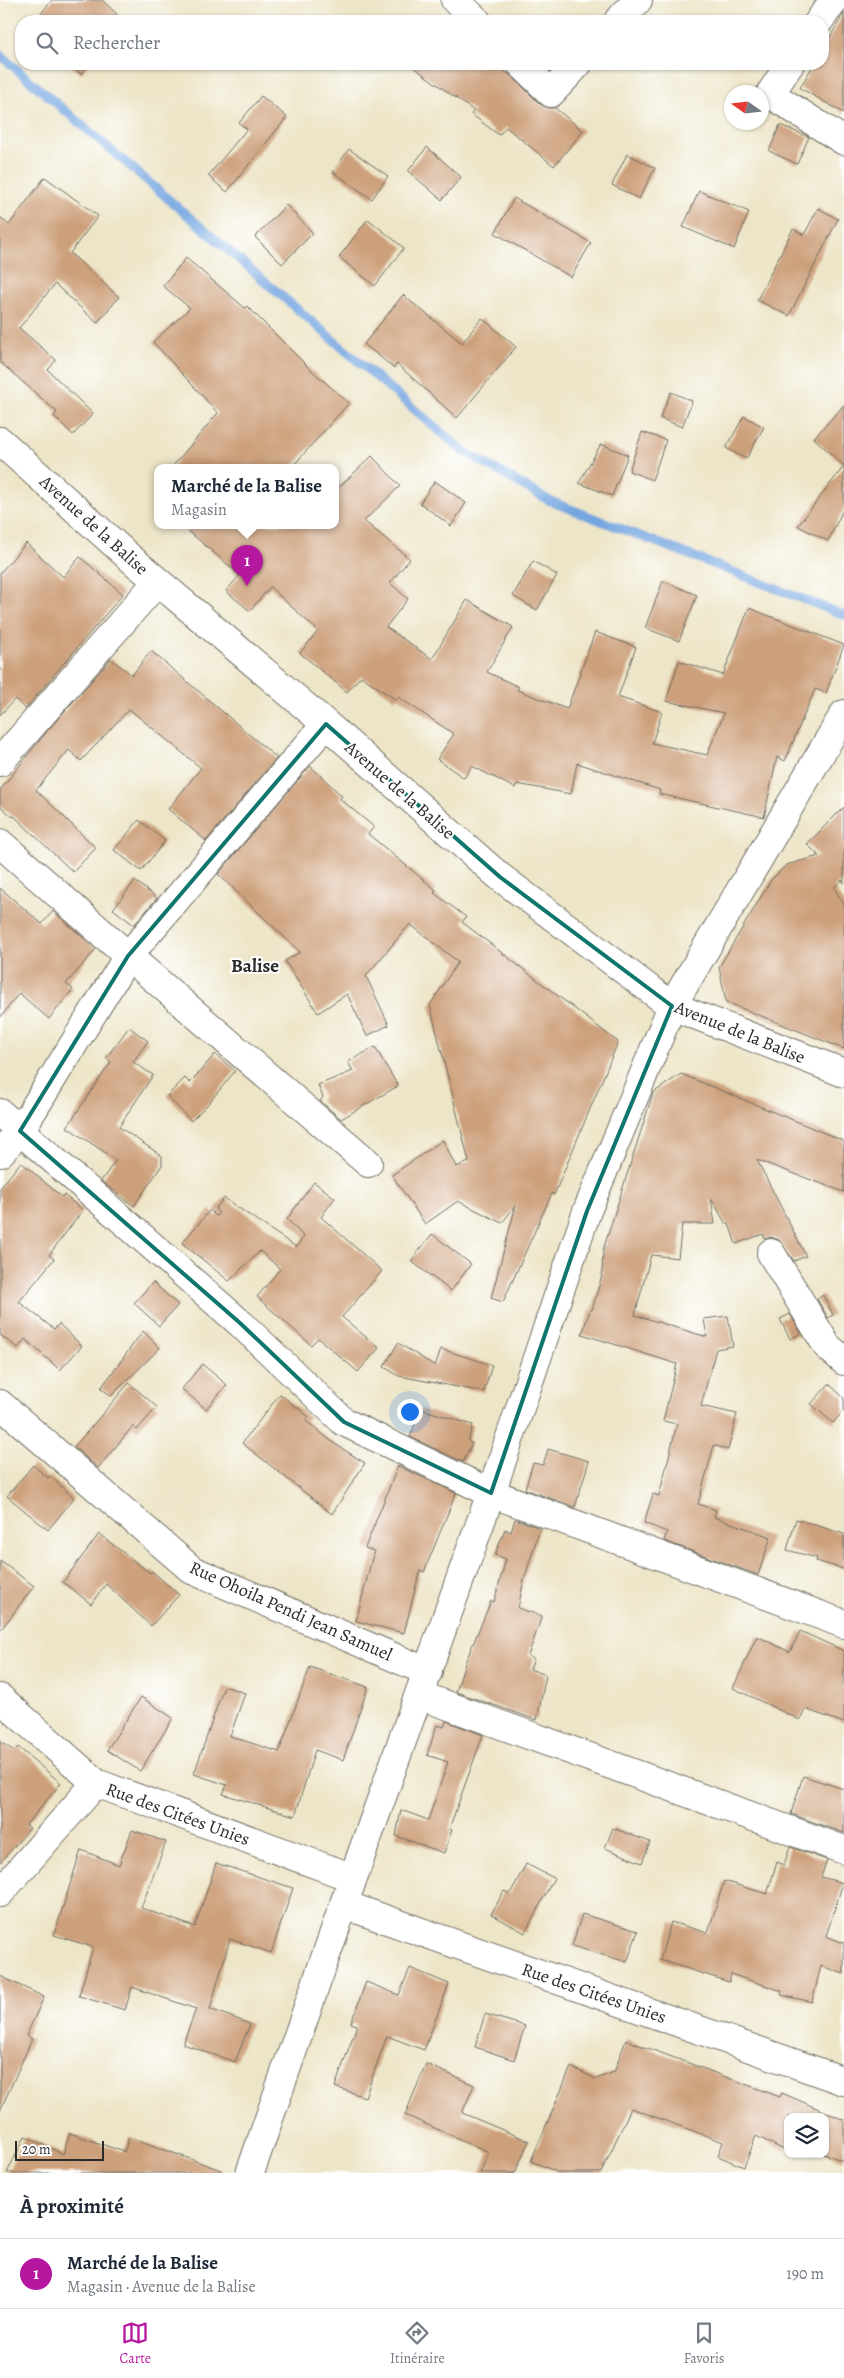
<!DOCTYPE html>
<html lang="fr">
<head>
<meta charset="utf-8">
<style>
  :root { --surface:#fff; --page:#f6f6f7; --text:#1f2937; --muted:#747a83; --line:#e0e1e3; --accent:#b5179e }
  body { margin:0; font-family:Alegreya,serif; background:var(--page); color:var(--text) }
  .controls { position:absolute; right:15px; bottom:15px; display:grid; overflow:hidden; border-radius:10px; box-shadow:0 1px 4px #0004 }
  .controls button { width:45px; height:45px; display:grid; place-items:center; padding:0; border:0; border-bottom:1px solid var(--line); background:var(--surface); color:var(--text); font:25px sans-serif }
  .compass { position:absolute; left:724px; top:85px; width:45px; height:45px; border-radius:50%; background:var(--surface); box-shadow:0 1px 4px #0004; rotate:284deg }
  .scale { position:absolute; left:15px; bottom:12px; width:89px; box-sizing:border-box; padding-left:5px; border:2px solid #2b2b2b; border-top:0; font-size:14px; line-height:18px; white-space:nowrap; color:#2b2b2b; -webkit-text-stroke:4px #fff; paint-order:stroke }
  .you { position:absolute; left:409px; top:1411px; width:18px; height:18px; margin:-12px; border:4px solid #fff; border-radius:50%; background:#1a73e8; box-shadow:0 0 0 8px #1a73e833 }
  .badge { display:grid; place-items:center; width:32px; height:32px; border-radius:50%; background:var(--accent); color:#fff; font-size:16px; font-weight:700 }
  .pin { position:absolute; translate:-50% -41px; filter:drop-shadow(0 1px 2px #0008) }
  .pin::after { content:''; position:absolute; top:26px; width:18px; height:15px; background:inherit; clip-path:polygon(0 0,100% 0,50% 100%) }
  .popup { position:absolute; left:154px; top:464px; width:185px; height:65px; box-sizing:border-box; display:grid; place-content:center; border-radius:10px; background:var(--surface); filter:drop-shadow(0 1px 4px #0005); font-size:16px; white-space:nowrap; color:var(--muted) }
  .popup b { font-size:19px; color:var(--text) }
  .popup::after { content:''; position:absolute; left:50%; top:100%; margin-left:-10px; border:10px solid transparent; border-top-color:var(--surface) }
  .list { margin:0; padding:0; list-style:none }
  h2 { display:flex; justify-content:space-between; align-items:center; height:65px; margin:0; padding:0 20px; font-size:21px }
  h2 small { font-size:16px; font-weight:400; color:var(--muted) }
  .list li { display:grid; grid-template-columns:32px 1fr auto; gap:15px; align-items:center; box-sizing:border-box; height:70px; padding:0 20px; border-top:1px solid var(--line) }
  .list b { display:block; font-size:19px; white-space:nowrap }
  .list p { margin:0; font-size:16px; white-space:nowrap; color:var(--muted) }
  .list em { font-size:16px; font-style:normal; color:var(--muted) }
  .icon { flex:none; width:28px; height:28px; fill:none; stroke:currentColor; stroke-width:2; stroke-linecap:round; stroke-linejoin:round }
  .map { position:relative; flex:none; width:844px; height:2173px; overflow:hidden }
  .search { position:absolute; background:var(--surface); box-shadow:0 1px 4px #0004; left:15px; right:15px; top:15px; height:55px; display:flex; align-items:center; gap:12px; box-sizing:border-box; padding:0 18px; border-radius:20px; color:var(--muted); font-size:19px }
  .sheet { height:135px; background:var(--surface) }
  nav { display:flex; justify-content:space-around; align-items:center; box-sizing:border-box; height:70px; border-top:1px solid var(--line); background:var(--surface); font-size:14px; color:var(--muted) }
  nav a { display:grid; justify-items:center; gap:2px }
  nav .on { color:var(--accent) }
  .map>svg:first-child { display:block }
</style>
</head>
<body>
<div class="map">
<svg width="844" height="2173" viewBox="0 0 844 2173">
  <rect width="100%" height="100%" fill="#fff"/>
  <filter id="ink" filterUnits="userSpaceOnUse"><feTurbulence type="fractalNoise" baseFrequency=".02" numOctaves="2"/><feDisplacementMap in="SourceGraphic" scale="10" xChannelSelector="R" yChannelSelector="G"/><feConvolveMatrix kernelMatrix="1 2 1 2 8 2 1 2 1" color-interpolation-filters="sRGB"/></filter>
  <filter id="wash" filterUnits="userSpaceOnUse"><feTurbulence type="fractalNoise" baseFrequency=".0096" numOctaves="4" result="noise"/><feDisplacementMap in="SourceGraphic" scale="20" xChannelSelector="R" yChannelSelector="G"/><feGaussianBlur stdDeviation="1.12" result="paint"/><feColorMatrix in="noise" values="0 0 0 0 0 0 0 0 0 0 0 0 0 0 0 0 0 1.4 0 .05"/><feComposite in="paint" operator="in"/></filter>
  <g filter="url(#wash)">
    <rect width="100%" height="100%" fill="#ede5c7"/>
    <g fill="none" stroke-linecap="round" stroke-linejoin="round">
      <path stroke="#75a6e0" stroke-width="9" d="M 0,55 L 463,451 L 550,501 L 844,615"/>
    </g>
    <g id="blocks">
      <path fill="#cda07c" d="M 52,0 L 102,0 L 117,14 L 111,21 L 35,21 Z
        M 844,13 L 844,113 L 800,88 L 814,64 L 823,64 L 823,49 Z
        M 69,64 L 89,64 L 81,74 Z
        M 409,64 L 494,64 L 514,78 L 540,104 L 548,108 L 555,108 L 583,131 L 554,166 L 506,127 L 499,135 L 471,114 L 474,111 Z
        M 261,96 L 287,117 L 227,192 L 208,176 L 247,129 L 239,123 Z
        M 780,125 L 809,137 L 797,164 L 769,151 Z
        M 427,147 L 461,177 L 442,200 L 408,171 Z
        M 349,149 L 388,176 L 372,199 L 333,172 Z
        M 627,154 L 655,168 L 639,199 L 612,185 Z
        M 45,177 L 98,216 L 70,253 L 119,297 L 97,323 L 55,284 L 19,328 L 56,360 L 48,370 L 93,414 L 73,435 L 54,416 L 57,412 L 0,362 L 0,217 L 9,225 Z
        M 699,191 L 749,212 L 734,249 L 683,227 Z
        M 514,198 L 591,243 L 571,277 L 495,233 Z
        M 286,205 L 313,233 L 282,264 L 255,237 Z
        M 818,208 L 838,219 L 789,316 L 757,300 L 793,229 L 804,235 Z
        M 368,219 L 404,248 L 375,286 L 339,257 Z
        M 186,258 L 245,308 L 247,306 L 309,368 L 349,403 L 292,467 L 172,467 L 218,413 L 153,342 L 190,308 L 163,286 Z
        M 403,295 L 462,343 L 482,318 L 516,347 L 457,418 L 397,364 L 394,368 L 364,344 Z
        M 671,392 L 692,401 L 682,427 L 660,418 Z
        M 844,405 L 844,508 L 828,541 L 798,526 L 844,466 L 814,438 Z
        M 744,416 L 764,427 L 746,459 L 726,448 Z
        M 642,432 L 666,440 L 652,480 L 629,471 Z
        M 601,444 L 628,455 L 612,496 L 579,483 Z
        M 372,456 L 400,486 L 364,521 L 410,559 L 390,583 L 408,599 L 386,627 L 432,659 L 467,600 L 513,627 L 487,672 L 519,687 L 517,690 L 567,709 L 595,632 L 636,647 L 618,697 L 662,712 L 652,743 L 707,755 L 724,713 L 666,701 L 679,661 L 723,675 L 749,608 L 844,645 L 826,693 L 815,689 L 785,761 L 777,757 L 764,817 L 659,794 L 660,790 L 577,763 L 571,794 L 517,784 L 515,788 L 472,766 L 464,778 L 437,759 L 454,734 L 398,697 L 396,700 L 361,676 L 347,692 L 300,653 L 318,631 L 270,587 L 250,611 L 226,591 L 240,575 L 181,525 L 336,525 L 336,490 Z
        M 435,481 L 466,503 L 451,526 L 420,503 Z
        M 26,543 L 63,577 L 80,557 L 123,594 L 25,709 L 15,699 L 0,715 L 0,573 Z
        M 533,561 L 557,575 L 537,610 L 513,596 Z
        M 663,581 L 697,595 L 679,641 L 645,628 Z
        M 151,651 L 277,758 L 206,841 L 168,809 L 201,768 L 129,709 L 81,761 L 69,750 L 36,790 L 96,848 L 73,872 L 14,816 L 13,817 L 0,806 L 0,790 L 48,730 L 111,659 L 132,675 Z
        M 310,766 L 342,796 L 340,799 L 374,827 L 368,834 L 436,890 L 434,893 L 466,917 L 462,922 L 618,1042 L 554,1195 L 552,1193 L 503,1302 L 491,1298 L 516,1205 L 502,1223 L 458,1201 L 425,1224 L 392,1175 L 443,1140 L 456,1167 L 469,1162 L 430,1005 L 458,962 L 410,924 L 366,976 L 389,1025 L 367,1036 L 347,994 L 318,1013 L 285,961 L 300,952 L 218,874 Z
        M 844,807 L 844,883 L 842,880 L 834,888 L 844,904 L 844,1049 L 726,1002 L 719,967 L 771,880 L 786,865 L 819,856 L 807,844 Z
        M 139,820 L 165,841 L 141,871 L 114,850 Z
        M 135,881 L 157,898 L 134,925 L 113,909 Z
        M 0,888 L 42,924 L 53,911 L 96,949 L 66,984 L 73,989 L 49,1019 L 19,993 L 0,1018 Z
        M 129,1027 L 148,1041 L 133,1062 L 153,1075 L 119,1127 L 162,1156 L 162,1165 L 134,1206 L 101,1181 L 116,1160 L 67,1127 L 111,1062 L 106,1058 Z
        M 375,1047 L 398,1086 L 341,1119 L 320,1101 L 323,1097 L 318,1085 L 353,1071 L 348,1062 Z
        M 215,1054 L 235,1071 L 208,1104 L 191,1121 L 167,1096 L 185,1078 L 190,1083 Z
        M 681,1074 L 844,1141 L 844,1192 L 757,1160 L 806,1256 L 794,1261 L 779,1240 L 771,1237 L 765,1239 L 763,1234 L 736,1244 L 729,1224 L 726,1224 L 711,1198 L 715,1224 L 682,1224 L 678,1258 L 651,1255 L 635,1315 L 707,1337 L 704,1319 L 728,1316 L 733,1346 L 716,1349 L 701,1406 L 737,1414 L 728,1450 L 714,1445 L 698,1504 L 716,1510 L 714,1517 L 771,1537 L 758,1575 L 664,1541 L 667,1532 L 644,1523 L 653,1494 L 659,1496 L 677,1424 L 663,1421 L 677,1364 L 582,1334 L 590,1310 L 592,1310 L 602,1275 L 603,1250 L 653,1093 Z
        M 21,1162 L 62,1197 L 64,1195 L 83,1210 L 49,1255 L 54,1259 L 19,1302 L 54,1329 L 59,1324 L 82,1346 L 60,1370 L 25,1339 L 18,1348 L 0,1335 L 0,1188 Z
        M 314,1182 L 335,1198 L 321,1217 L 382,1271 L 342,1317 L 379,1348 L 358,1372 L 318,1338 L 311,1345 L 257,1297 L 280,1269 L 260,1251 L 229,1281 L 182,1243 L 210,1210 L 216,1216 L 219,1213 L 215,1209 L 224,1198 L 296,1247 L 304,1237 L 287,1219 Z
        M 432,1234 L 471,1264 L 451,1291 L 411,1261 Z
        M 153,1282 L 178,1305 L 159,1326 L 134,1303 Z
        M 823,1295 L 833,1315 L 828,1318 L 817,1299 Z
        M 790,1314 L 801,1333 L 790,1339 L 780,1319 Z
        M 143,1331 L 160,1348 L 111,1396 L 101,1388 Z
        M 398,1343 L 435,1366 L 441,1349 L 492,1365 L 484,1392 L 399,1376 L 384,1367 Z
        M 202,1364 L 227,1385 L 206,1409 L 182,1389 Z
        M 129,1383 L 157,1407 L 137,1430 L 133,1426 L 98,1468 L 74,1447 Z
        M 829,1384 L 844,1398 L 844,1410 L 833,1423 L 811,1404 Z
        M 280,1394 L 309,1417 L 306,1421 L 335,1444 L 365,1463 L 332,1514 L 242,1443 Z
        M 421,1409 L 473,1425 L 468,1441 L 472,1443 L 463,1462 L 410,1437 Z
        M 548,1449 L 589,1461 L 575,1507 L 525,1489 L 533,1463 L 543,1465 Z
        M 33,1465 L 48,1478 L 50,1476 L 74,1498 L 48,1530 L 7,1496 Z
        M 398,1466 L 456,1493 L 424,1572 L 420,1570 L 404,1633 L 356,1621 L 374,1551 L 365,1548 Z
        M 515,1519 L 540,1528 L 524,1580 L 518,1608 L 542,1616 L 528,1656 L 534,1659 L 530,1669 L 546,1675 L 537,1720 L 456,1692 L 465,1663 L 491,1601 L 494,1602 L 506,1559 L 495,1555 L 505,1529 L 511,1532 Z
        M 796,1519 L 844,1534 L 844,1569 L 816,1561 L 817,1558 L 787,1550 Z
        M 99,1534 L 150,1573 L 152,1571 L 179,1595 L 151,1626 L 106,1584 L 91,1604 L 63,1582 Z
        M 0,1561 L 34,1586 L 0,1631 Z
        M 800,1631 L 844,1651 L 844,1723 L 805,1709 L 800,1720 L 733,1688 L 757,1636 L 790,1652 Z
        M 310,1667 L 368,1687 L 343,1760 L 315,1750 L 295,1816 L 223,1794 L 227,1785 L 194,1774 L 224,1686 L 245,1693 L 230,1736 L 279,1752 Z
        M 141,1697 L 173,1718 L 140,1771 L 107,1750 Z
        M 446,1721 L 483,1735 L 449,1829 L 452,1830 L 444,1853 L 396,1836 L 401,1810 L 428,1820 L 448,1762 L 427,1755 L 437,1725 L 444,1727 Z
        M 0,1741 L 14,1751 L 18,1747 L 61,1783 L 26,1825 L 30,1828 L 0,1863 Z
        M 803,1776 L 844,1789 L 844,1833 L 791,1814 Z
        M 613,1828 L 650,1842 L 642,1863 L 605,1848 Z
        M 132,1830 L 166,1842 L 141,1908 L 195,1927 L 216,1863 L 293,1888 L 271,1953 L 230,1939 L 210,2009 L 250,2024 L 235,2062 L 183,2044 L 196,2009 L 132,1987 L 125,2010 L 79,1996 L 93,1947 L 54,1935 L 81,1850 L 119,1865 Z
        M 790,1847 L 827,1860 L 821,1877 L 843,1883 L 826,1936 L 844,1943 L 844,1974 L 821,1966 L 812,2002 L 781,1995 L 782,1991 L 731,1974 L 729,1982 L 660,1960 L 671,1922 L 708,1933 L 724,1881 L 767,1894 L 777,1862 L 784,1865 Z
        M 526,1864 L 554,1878 L 525,1933 L 491,1914 L 504,1891 L 510,1894 Z
        M 582,1914 L 638,1931 L 627,1962 L 572,1946 Z
        M 410,1968 L 449,1984 L 424,2050 L 387,2036 L 365,2097 L 335,2087 L 357,2025 L 351,2023 L 366,1982 L 399,1995 Z
        M 0,1976 L 44,1997 L 26,2036 L 32,2039 L 0,2111 Z
        M 485,2014 L 525,2026 L 514,2060 L 475,2047 Z
        M 626,2040 L 780,2097 L 782,2093 L 844,2120 L 844,2161 L 824,2154 L 825,2117 L 788,2117 L 788,2142 L 784,2150 L 756,2136 L 744,2167 L 718,2156 L 723,2142 L 631,2108 L 601,2173 L 559,2173 L 531,2161 L 571,2067 L 596,2079 L 614,2072 Z
        M 426,2064 L 474,2085 L 462,2113 L 529,2141 L 515,2173 L 480,2173 L 489,2152 L 405,2115 Z
        M 70,2133 L 124,2152 L 129,2137 L 221,2170 L 220,2173 L 7,2173 L 25,2136 L 63,2154 Z"/>
    </g>
  </g>
  <g filter="url(#ink)">
    <use href="#blocks" fill-opacity="0" stroke="#6f6c62" stroke-width="1"/>
    <g fill="none" stroke-linecap="round" stroke-linejoin="round">
      <defs>
        <path id="minor" d="M 455,0 L 477,21
          M 618,21 L 638,0
          M 819,21 L 834,0
          M 521,64 L 551,93 L 578,64
          M 790,64 L 770,94 L 844,141
          M 0,441 L 129,557 L 326,724 L 500,877 L 672,1006 L 844,1073
          M 0,762 L 157,582
          M 0,843 L 128,956 L 368,1163
          M 0,1113 L 240,1323 L 344,1422 L 491,1493 L 844,1624
          M 0,1153 L 20,1131 L 128,956 L 326,724
          M 771,1253 L 827,1346 L 844,1361
          M 0,1404 L 192,1570 L 428,1672
          M 419,1695 L 844,1850
          M 0,1698 L 96,1783 L 353,1878
          M 0,1893 L 96,1783
          M 345,1905 L 844,2081
          M 250,2173 L 353,1878 L 491,1493 L 587,1211 L 672,1006 L 844,714"/>
      </defs>
      <use href="#minor" stroke="#6f6c62" stroke-width="30"/>
      <use href="#minor" stroke="#fff" stroke-width="28"/>
    </g>
  </g>
  <path fill="none" stroke="#0f766e" stroke-width="4" stroke-linejoin="round" d="M 326,724 L 500,877 L 672,1006 L 587,1211 L 491,1493 L 344,1422 L 240,1323 L 20,1131 L 128,956 Z"/>
  <g text-anchor="middle" stroke-width="4" stroke-linejoin="round" paint-order="stroke">
    <g font-size="18" fill="#2b2b2b" stroke="#fff">
      <text transform="translate(94 525) rotate(42)" y="6">Avenue de la Balise</text>
      <text transform="translate(400 790) rotate(41)" y="6">Avenue de la Balise</text>
      <text transform="translate(740 1032) rotate(22)" y="6">Avenue de la Balise</text>
      <text transform="translate(291 1611) rotate(24)" y="6">Rue Ohoila Pendi Jean Samuel</text>
      <text transform="translate(178 1814) rotate(20)" y="6">Rue des Citées Unies</text>
      <text transform="translate(594 1993) rotate(19)" y="6">Rue des Citées Unies</text>
    </g>
    <g font-size="19" font-weight="bold" fill="#2b2b2b" stroke="#fff">
      <text x="255" y="972">Balise</text>
    </g>
  </g>
</svg>
<div class="controls">
<button><svg class="icon" aria-label="layers" viewBox="0 0 24 24"><path d="M12 4l9 5-9 5-9-5zM3 14l9 5 9-5"/></svg></button>
</div>
<svg class="compass" viewBox="-18 -18 36 36"><path d="M0-13l5 13h-10z" fill="#e53935"/><path d="M0 13l5-13h-10z" fill="#747a83"/></svg>
<div class="scale">20 m</div>
<div class="you"></div>
<div class="pin badge" style="left:247px;top:586px">1</div>
<div class="popup"><b>Marché de la Balise</b>Magasin</div>
<div class="search"><svg class="icon" aria-label="search" viewBox="0 0 24 24"><circle cx="10" cy="10" r="6"/><path d="M15 15l6 6"/></svg>Rechercher</div>
</div>
<section class="sheet">
<h2>À proximité<small></small></h2>
<ul class="list">
<li><span class="badge">1</span><div><b>Marché de la Balise</b><p>Magasin · Avenue de la Balise</p></div><em>190 m</em></li>
</ul>
</section>
<nav>
<a class="on"><svg class="icon" aria-label="map" viewBox="0 0 24 24"><path d="M3 6l6-2 6 2 6-2v14l-6 2-6-2-6 2zM9 4v14M15 6v14"/></svg>Carte</a>
<a><svg class="icon" aria-label="directions" viewBox="0 0 24 24"><path d="M12 3l9 9-9 9-9-9zM9 14v-3h6M13 9l2 2-2 2"/></svg>Itinéraire</a>
<a><svg class="icon" aria-label="saved" viewBox="0 0 24 24"><path d="M7 4h10v16l-5-4-5 4z"/></svg>Favoris</a>
</nav>
</body>
</html>
